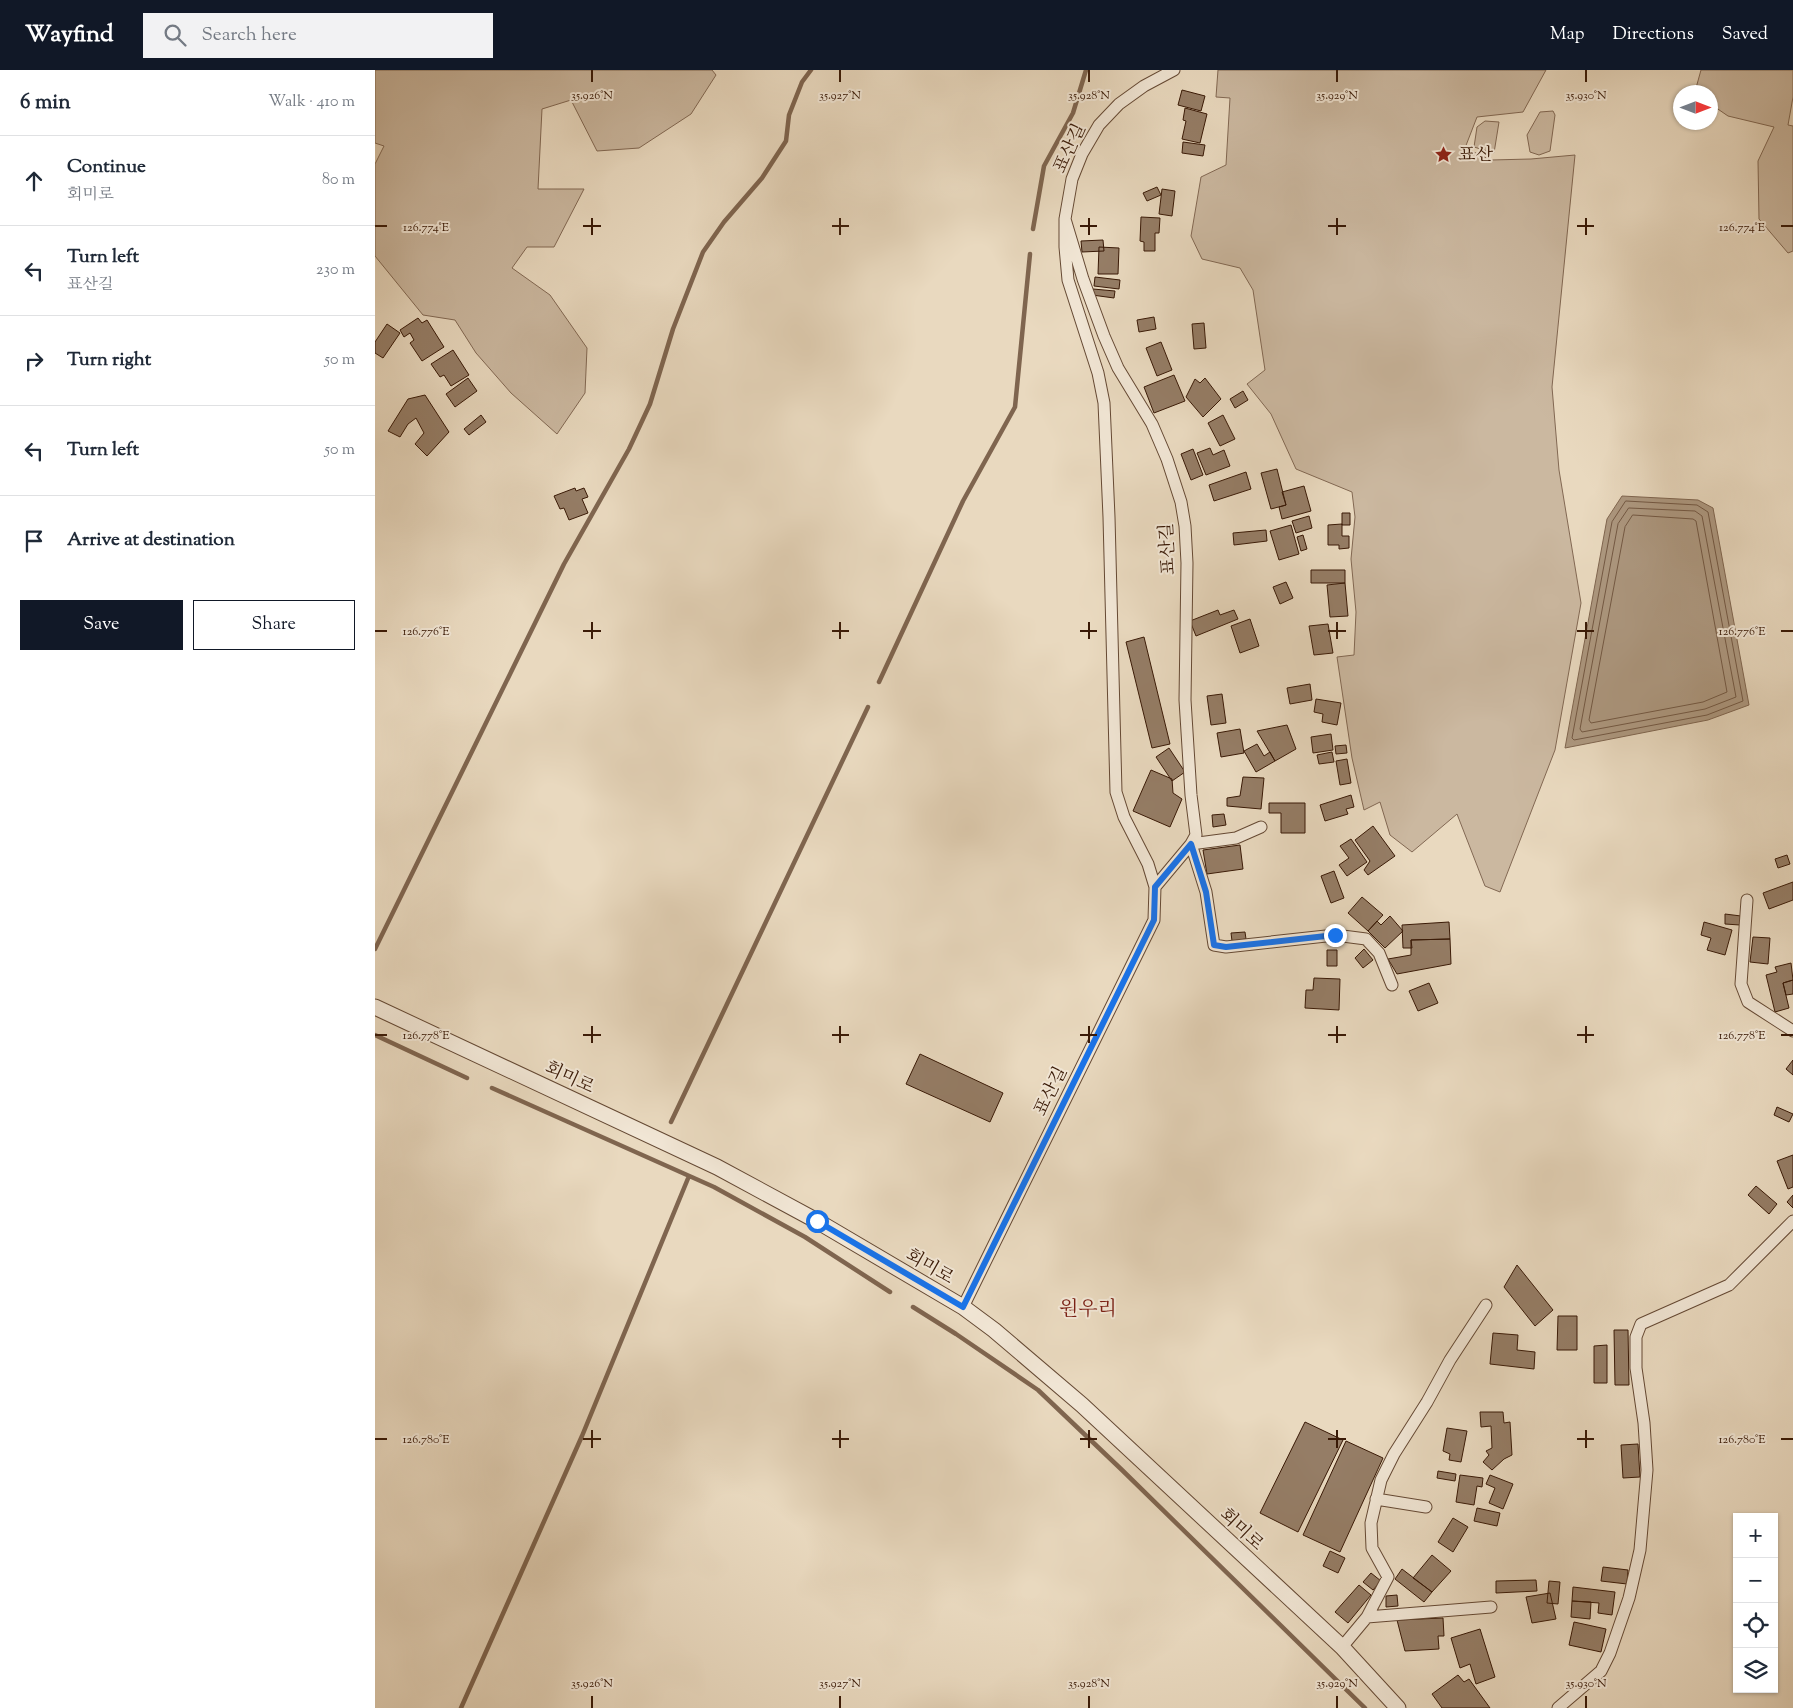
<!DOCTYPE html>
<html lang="en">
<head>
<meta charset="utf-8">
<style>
  :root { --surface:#fff; --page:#f2f2f3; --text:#1f2937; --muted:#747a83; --line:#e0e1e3; --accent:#111827 }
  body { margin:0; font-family:"Sorts Mill Goudy","Noto Serif KR",serif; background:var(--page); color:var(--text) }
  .controls { position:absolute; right:15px; bottom:15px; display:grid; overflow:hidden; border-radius:0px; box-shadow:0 1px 4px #0004 }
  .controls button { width:45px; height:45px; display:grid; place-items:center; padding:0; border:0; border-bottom:1px solid var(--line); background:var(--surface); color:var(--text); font:25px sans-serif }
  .compass { position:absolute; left:1298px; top:15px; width:45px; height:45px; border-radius:50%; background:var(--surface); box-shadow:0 1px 4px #0004; rotate:90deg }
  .stop { position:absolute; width:15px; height:15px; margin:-11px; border:4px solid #1a73e8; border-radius:50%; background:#fff }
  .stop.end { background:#1a73e8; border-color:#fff; box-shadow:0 1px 5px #0008 }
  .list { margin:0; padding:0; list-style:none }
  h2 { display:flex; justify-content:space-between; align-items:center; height:65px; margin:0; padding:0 20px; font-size:21px }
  h2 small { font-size:16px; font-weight:400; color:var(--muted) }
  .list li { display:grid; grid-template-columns:32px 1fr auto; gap:15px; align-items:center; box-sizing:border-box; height:90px; padding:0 20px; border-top:1px solid var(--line) }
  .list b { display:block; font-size:19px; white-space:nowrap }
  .list p { margin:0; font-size:16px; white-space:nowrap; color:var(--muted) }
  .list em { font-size:16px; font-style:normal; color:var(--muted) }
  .actions { display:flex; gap:10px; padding:15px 20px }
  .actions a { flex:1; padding:11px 0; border:1px solid var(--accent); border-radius:0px; text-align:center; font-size:18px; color:var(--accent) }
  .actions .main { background:var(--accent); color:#fff }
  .icon { flex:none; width:28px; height:28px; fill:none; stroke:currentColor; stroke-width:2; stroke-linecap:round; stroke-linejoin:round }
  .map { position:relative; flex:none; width:1418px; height:1638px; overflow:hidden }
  header { display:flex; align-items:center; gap:30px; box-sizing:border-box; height:70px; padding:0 25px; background:var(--accent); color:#fff }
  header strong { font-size:24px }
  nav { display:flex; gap:28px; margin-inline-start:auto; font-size:18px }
  .search { width:350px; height:45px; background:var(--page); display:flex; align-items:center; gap:12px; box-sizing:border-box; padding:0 18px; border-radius:0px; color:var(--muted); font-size:19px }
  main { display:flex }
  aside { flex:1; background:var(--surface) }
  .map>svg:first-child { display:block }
</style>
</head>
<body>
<header>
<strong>Wayfind</strong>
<div class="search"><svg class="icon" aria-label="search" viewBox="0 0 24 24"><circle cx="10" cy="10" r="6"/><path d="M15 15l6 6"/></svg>Search here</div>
<nav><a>Map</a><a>Directions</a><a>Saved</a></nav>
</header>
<main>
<aside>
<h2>6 min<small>Walk · 410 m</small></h2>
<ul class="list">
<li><svg class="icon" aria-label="ahead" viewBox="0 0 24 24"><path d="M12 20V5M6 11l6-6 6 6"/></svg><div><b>Continue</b><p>회미로</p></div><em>80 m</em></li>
<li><svg class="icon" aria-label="left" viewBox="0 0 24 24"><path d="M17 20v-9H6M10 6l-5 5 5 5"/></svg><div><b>Turn left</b><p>표산길</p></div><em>230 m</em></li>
<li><svg class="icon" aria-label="right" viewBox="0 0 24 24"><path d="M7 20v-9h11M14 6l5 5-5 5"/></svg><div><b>Turn right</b></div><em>50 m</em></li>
<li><svg class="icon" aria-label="left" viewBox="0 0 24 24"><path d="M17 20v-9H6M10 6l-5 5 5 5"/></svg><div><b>Turn left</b></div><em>50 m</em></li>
<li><svg class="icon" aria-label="arrive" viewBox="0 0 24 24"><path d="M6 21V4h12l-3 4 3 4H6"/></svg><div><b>Arrive at destination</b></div></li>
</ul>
<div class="actions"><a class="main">Save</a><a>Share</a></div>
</aside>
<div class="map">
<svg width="1418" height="1638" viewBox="0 0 1418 1638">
  <rect width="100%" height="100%" fill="#e9d9bf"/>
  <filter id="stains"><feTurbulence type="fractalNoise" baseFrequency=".004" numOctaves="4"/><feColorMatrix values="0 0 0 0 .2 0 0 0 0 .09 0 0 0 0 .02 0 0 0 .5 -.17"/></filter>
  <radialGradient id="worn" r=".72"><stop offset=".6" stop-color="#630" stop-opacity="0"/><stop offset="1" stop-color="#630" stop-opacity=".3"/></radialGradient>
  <path fill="#cbb8a0" stroke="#826853" d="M 0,0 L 337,0 L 341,5 L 316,44 L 264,78 L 222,81 L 196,30 L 167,39 L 163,119 L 209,119 L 179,177 L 152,177 L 137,198 L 175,225 L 212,278 L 210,323 L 182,364 L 136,323 L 101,283 L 80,250 L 48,245 L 0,186 L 0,94 L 9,76 L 0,73 Z
    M 843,0 L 1171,0 L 1148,42 L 1102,47 L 1090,78 L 1116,90 L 1156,89 L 1200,85 L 1177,317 L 1184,400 L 1206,533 L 1180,680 L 1125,822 L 1110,816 L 1082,744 L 1037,782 L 1015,765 L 1005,732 L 989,740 L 977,688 L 962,587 L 979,585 L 981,542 L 976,489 L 980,447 L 977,422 L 921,399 L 896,344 L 872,314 L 890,300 L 878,220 L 865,198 L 827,189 L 816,166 L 826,107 L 851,95 L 855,28 L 841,27 Z
    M 1326,0 L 1418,0 L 1418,27 L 1413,55 L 1418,56 L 1418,181 L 1413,183 L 1384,149 L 1383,91 L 1399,57 L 1353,46 L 1337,35 L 1336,22 L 1325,22 L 1321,18 Z
    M 1178,41 L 1180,45 L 1175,81 L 1164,85 L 1155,82 L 1152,65 L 1165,42 Z
    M 1110,51 L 1124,52 L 1119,83 L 1099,77 L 1102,57 Z"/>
  <path fill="#ad9880" stroke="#7f654f" d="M 1247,426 L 1323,430 L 1338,438 L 1374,635 L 1333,650 L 1190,678 L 1232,449 Z"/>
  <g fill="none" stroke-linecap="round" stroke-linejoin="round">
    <path stroke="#735843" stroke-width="1" d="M 1251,431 L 1322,435 L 1333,442 L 1368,631 L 1332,645 L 1199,670 L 1197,668 L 1237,452 Z
      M 1254,438 L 1320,441 L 1327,446 L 1361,627 L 1330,639 L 1207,662 L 1205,659 L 1243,454 Z
      M 1258,445 L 1318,449 L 1321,451 L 1352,622 L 1328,632 L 1216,653 L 1214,650 L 1250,457 Z"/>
    <path stroke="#7f654f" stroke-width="4.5" d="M 658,159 L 669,96 L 698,43 L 711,0
      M 504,612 L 588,431 L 640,337 L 655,184
      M 0,879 L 189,494 L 254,379 L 275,334 L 298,259 L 328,182 L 349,152 L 387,108 L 411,71 L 414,45 L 427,12 L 436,0
      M 0,965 L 92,1008
      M 117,1018 L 339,1117 L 430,1167 L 515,1222
      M 296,1052 L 493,637
      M 538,1237 L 581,1264 L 663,1320 L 747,1400 L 990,1638
      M 86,1638 L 207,1366 L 314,1106"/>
  </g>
  <path fill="#957d66" stroke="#391906" d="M 807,20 L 830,26 L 826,41 L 803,35 Z
    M 810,38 L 832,44 L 825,73 L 807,69 L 811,51 L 808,50 Z
    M 808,72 L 830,75 L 828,86 L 807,83 Z
    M 782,117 L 786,125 L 772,131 L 768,123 Z
    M 787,119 L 800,121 L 797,146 L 784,144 Z
    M 766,147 L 785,148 L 784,163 L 780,163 L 780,181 L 769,181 L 769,172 L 765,171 Z
    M 728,170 L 729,181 L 707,182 L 706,171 Z
    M 724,177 L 744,178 L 743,204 L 723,204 Z
    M 720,207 L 745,210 L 744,219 L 719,216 Z
    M 718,219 L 740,221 L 739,228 L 717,225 Z
    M 779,247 L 781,259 L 764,262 L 762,250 Z
    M 43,248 L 47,253 L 52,250 L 69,277 L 47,291 L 35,273 L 39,270 L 35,263 L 29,267 L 25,260 Z
    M 829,253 L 831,278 L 819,279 L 817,254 Z
    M 12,254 L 25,263 L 8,288 L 0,283 L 0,272 Z
    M 786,272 L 797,300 L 782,306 L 771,278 Z
    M 78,280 L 94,305 L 76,316 L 69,305 L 65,307 L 56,294 Z
    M 799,305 L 810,331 L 779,343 L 769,317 Z
    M 93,308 L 102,321 L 80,337 L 71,324 Z
    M 830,308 L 846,329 L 828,347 L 811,327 L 820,309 L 825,313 Z
    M 868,321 L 873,330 L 860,338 L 855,329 Z
    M 50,325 L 74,362 L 52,386 L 40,374 L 49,363 L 41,348 L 33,354 L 25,367 L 13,361 L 33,329 Z
    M 106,345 L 111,352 L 94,365 L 89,359 Z
    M 848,345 L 860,369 L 845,376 L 833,353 Z
    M 835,378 L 838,385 L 849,380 L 855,396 L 831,405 L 822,383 Z
    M 818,379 L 828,405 L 816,410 L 806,384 Z
    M 902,399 L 911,435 L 896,439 L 886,403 Z
    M 871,402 L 876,419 L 839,431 L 834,415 Z
    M 929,416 L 936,441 L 907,449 L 904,437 L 911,435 L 907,422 Z
    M 200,418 L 201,421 L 209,418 L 213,427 L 207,429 L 213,443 L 194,450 L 189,438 L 185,439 L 179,426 Z
    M 967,443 L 975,443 L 975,455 L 967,455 Z
    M 934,446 L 937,458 L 921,463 L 917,451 Z
    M 967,454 L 967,466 L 974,466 L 974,478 L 964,479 L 964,475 L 953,475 L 953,455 Z
    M 916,455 L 924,484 L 904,490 L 895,461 Z
    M 891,460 L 892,471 L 859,475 L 858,463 Z
    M 928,465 L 932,479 L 926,481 L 922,467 Z
    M 936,500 L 970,500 L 970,513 L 936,513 Z
    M 911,512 L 918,528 L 905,534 L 898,517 Z
    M 970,513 L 973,546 L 955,547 L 952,515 Z
    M 843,540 L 845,545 L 859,540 L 863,549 L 821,566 L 815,551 Z
    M 875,549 L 884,576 L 865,583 L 856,556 Z
    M 953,554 L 958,583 L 939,585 L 934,556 Z
    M 769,567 L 795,674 L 777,678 L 751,572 Z
    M 935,614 L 937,630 L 915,634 L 912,618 Z
    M 847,624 L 851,653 L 836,655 L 832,626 Z
    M 941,629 L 966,633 L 962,655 L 947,652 L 948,644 L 939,642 Z
    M 912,655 L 921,679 L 900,691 L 882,661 Z
    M 865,659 L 869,683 L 846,687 L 842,663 Z
    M 956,664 L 958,680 L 938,683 L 936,667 Z
    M 882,674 L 889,686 L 895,682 L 900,691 L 881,702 L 869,681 Z
    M 971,675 L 972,683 L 961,684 L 960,676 Z
    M 794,678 L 810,702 L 797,711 L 781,687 Z
    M 957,682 L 959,692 L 944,694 L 942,685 Z
    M 972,689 L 976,713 L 965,715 L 961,691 Z
    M 776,700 L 797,709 L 798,723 L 807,729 L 795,757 L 758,741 Z
    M 868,707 L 889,708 L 886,739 L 852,736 L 852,728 L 865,726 Z
    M 976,725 L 979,737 L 971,739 L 973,744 L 950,751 L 945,735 Z
    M 894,733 L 930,733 L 930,763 L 906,763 L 906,743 L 894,743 Z
    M 849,744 L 851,755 L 838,757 L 837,745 Z
    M 998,756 L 1020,786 L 993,805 L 989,800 L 995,791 L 980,770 Z
    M 976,769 L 992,792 L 972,806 L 964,795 L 974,788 L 965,776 Z
    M 865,775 L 868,799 L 832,804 L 828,780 Z
    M 1412,785 L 1415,794 L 1403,798 L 1400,789 Z
    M 959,801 L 969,828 L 956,833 L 946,806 Z
    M 1418,812 L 1418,830 L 1394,839 L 1388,823 Z
    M 987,827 L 1008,845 L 993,861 L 973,843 Z
    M 1350,844 L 1366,846 L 1365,855 L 1350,854 Z
    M 1015,846 L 1028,861 L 1010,878 L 993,861 L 1002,851 L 1006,855 Z
    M 1074,852 L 1075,869 L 1036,870 L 1037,878 L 1028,878 L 1027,855 Z
    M 1329,852 L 1357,860 L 1350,885 L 1332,880 L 1336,868 L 1326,865 Z
    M 870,862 L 871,869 L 857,871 L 856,863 Z
    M 1378,867 L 1395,868 L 1393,894 L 1375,892 Z
    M 1075,869 L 1076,894 L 1022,904 L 1013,889 L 1036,885 L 1036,870 Z
    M 989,879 L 998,890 L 988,898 L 980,888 Z
    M 952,880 L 962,880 L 962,896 L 952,896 Z
    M 1416,893 L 1418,910 L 1408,913 L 1414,938 L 1400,942 L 1391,905 L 1402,902 L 1400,897 Z
    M 939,908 L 965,909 L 964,940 L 930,938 L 931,920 L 938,920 Z
    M 1418,910 L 1418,924 L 1411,925 L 1408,913 Z
    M 1054,913 L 1063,933 L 1043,941 L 1034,921 Z
    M 545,984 L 628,1023 L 615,1052 L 531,1014 Z
    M 1418,990 L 1418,1005 L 1411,999 Z
    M 1402,1037 L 1418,1044 L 1414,1052 L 1399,1045 Z
    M 1418,1085 L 1418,1117 L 1413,1119 L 1402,1091 Z
    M 1381,1116 L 1402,1134 L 1394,1144 L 1373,1125 Z
    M 1418,1125 L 1418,1138 L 1412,1132 Z
    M 1142,1195 L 1178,1240 L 1160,1256 L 1129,1217 Z
    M 1183,1246 L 1202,1246 L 1202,1280 L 1182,1280 Z
    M 1239,1260 L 1253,1260 L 1254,1315 L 1240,1315 Z
    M 1118,1263 L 1143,1265 L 1142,1280 L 1160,1282 L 1159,1299 L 1115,1294 Z
    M 1232,1275 L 1232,1313 L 1219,1313 L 1219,1276 Z
    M 1105,1342 L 1128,1342 L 1129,1353 L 1135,1352 L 1137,1385 L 1129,1389 L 1117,1400 L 1108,1392 L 1114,1385 L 1111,1381 L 1117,1378 L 1116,1356 L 1106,1357 Z
    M 930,1352 L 968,1370 L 923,1462 L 885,1443 Z
    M 1072,1358 L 1092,1361 L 1086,1392 L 1074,1390 L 1075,1384 L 1068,1381 Z
    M 971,1371 L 1008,1388 L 965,1482 L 928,1465 Z
    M 1263,1374 L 1265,1407 L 1248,1408 L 1246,1375 Z
    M 1063,1401 L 1081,1404 L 1080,1411 L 1062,1408 Z
    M 1085,1405 L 1108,1408 L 1107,1417 L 1102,1416 L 1099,1435 L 1081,1432 Z
    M 1115,1405 L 1138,1414 L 1128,1439 L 1114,1433 L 1120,1418 L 1111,1414 Z
    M 1102,1438 L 1125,1443 L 1122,1456 L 1099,1451 Z
    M 1078,1448 L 1093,1457 L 1078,1482 L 1063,1472 Z
    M 955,1481 L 970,1488 L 963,1503 L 948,1496 Z
    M 1057,1485 L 1076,1501 L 1057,1522 L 1038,1508 Z
    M 1228,1497 L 1253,1500 L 1252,1514 L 1226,1511 Z
    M 1027,1499 L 1057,1522 L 1049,1532 L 1020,1509 Z
    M 996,1503 L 1006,1511 L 998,1520 L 988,1512 Z
    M 1161,1510 L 1162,1521 L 1121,1523 L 1121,1511 Z
    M 1174,1511 L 1185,1512 L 1183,1534 L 1172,1533 Z
    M 984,1515 L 996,1525 L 973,1553 L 960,1542 Z
    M 1198,1517 L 1240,1522 L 1237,1545 L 1223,1543 L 1224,1533 L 1197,1531 Z
    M 1175,1523 L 1181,1549 L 1157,1553 L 1151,1527 Z
    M 1022,1525 L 1023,1536 L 1011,1537 L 1011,1526 Z
    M 1197,1531 L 1216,1532 L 1215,1549 L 1196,1547 Z
    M 1068,1548 L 1069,1566 L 1063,1566 L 1064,1579 L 1030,1581 L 1022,1550 Z
    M 1199,1552 L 1231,1559 L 1226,1582 L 1194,1575 Z
    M 1105,1559 L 1120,1607 L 1101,1614 L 1095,1594 L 1085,1598 L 1076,1568 Z
    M 1083,1605 L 1089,1612 L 1094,1609 L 1115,1638 L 1067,1638 L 1057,1624 Z"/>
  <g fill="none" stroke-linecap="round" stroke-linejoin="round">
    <defs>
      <path id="minor" d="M 886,757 L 861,768 L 816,774 L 831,822 L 839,875 L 851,877 L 960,865 L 991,869 L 1004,883 L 1017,915
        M 780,817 L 816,774 L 821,765 L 816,725 L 810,630 L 812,493 L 810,456 L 806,432 L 792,389 L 777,354 L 743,298 L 729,266 L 708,209 L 690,149 L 697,109 L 707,84 L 724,55 L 744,34 L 769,16 L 799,0
        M 1372,830 L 1366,914 L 1373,932 L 1418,961
        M 588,1237 L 779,850 L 780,817 L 773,794 L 749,747 L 741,722 L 734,447 L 729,333 L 723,303 L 693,210 L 690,177 L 690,149
        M 1001,1429 L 1051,1437
        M 992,1547 L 1116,1537
        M 967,1577 L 992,1547 L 1013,1507 L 997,1478 L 996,1453 L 1006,1410 L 1019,1384 L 1052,1332 L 1075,1290 L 1111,1235
        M 1183,1638 L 1226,1601 L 1235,1583 L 1254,1528 L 1265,1480 L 1272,1400 L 1269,1353 L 1261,1298 L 1261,1267 L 1266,1254 L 1354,1215 L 1418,1151"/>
      <path id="tertiary" d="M 0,937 L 342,1097 L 442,1151 L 588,1237 L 619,1260 L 707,1335 L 967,1577 L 1023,1638"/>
    </defs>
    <use href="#minor" stroke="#654934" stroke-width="13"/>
    <use href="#tertiary" stroke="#654934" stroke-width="17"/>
    <use href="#minor" stroke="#f1e6d5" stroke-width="11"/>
    <use href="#tertiary" stroke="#f1e6d5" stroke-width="15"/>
  </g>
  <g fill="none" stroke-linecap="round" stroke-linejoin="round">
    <path stroke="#1a73e8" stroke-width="6" d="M 442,1151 L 588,1237 L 779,850 L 780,817 L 816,774 L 831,822 L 839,875 L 851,877 L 960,865"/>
  </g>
  <path fill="none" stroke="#391906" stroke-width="2" d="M 217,0 L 217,12M 465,0 L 465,12M 714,0 L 714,12M 962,0 L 962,12M 1211,0 L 1211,12M 217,148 L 217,165M 465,148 L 465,165M 714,148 L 714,165M 962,148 L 962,165M 1211,148 L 1211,165M 0,156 L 12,156M 208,156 L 226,156M 457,156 L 474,156M 705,156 L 722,156M 953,156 L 971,156M 1202,156 L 1219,156M 1406,156 L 1418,156M 217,552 L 217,569M 465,552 L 465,569M 714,552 L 714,569M 962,552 L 962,569M 1211,552 L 1211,569M 0,561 L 12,561M 208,561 L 226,561M 457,561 L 474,561M 705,561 L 722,561M 953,561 L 971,561M 1202,561 L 1219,561M 1406,561 L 1418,561M 217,956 L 217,973M 465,956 L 465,973M 714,956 L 714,973M 962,956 L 962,973M 1211,956 L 1211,973M 0,965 L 12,965M 208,965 L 226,965M 457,965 L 474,965M 705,965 L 722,965M 953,965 L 971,965M 1202,965 L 1219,965M 1406,965 L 1418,965M 217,1360 L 217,1378M 465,1360 L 465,1378M 714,1360 L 714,1378M 962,1360 L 962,1378M 1211,1360 L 1211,1378M 0,1369 L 12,1369M 208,1369 L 226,1369M 457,1369 L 474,1369M 705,1369 L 722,1369M 953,1369 L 971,1369M 1202,1369 L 1219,1369M 1406,1369 L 1418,1369M 217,1626 L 217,1638M 465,1626 L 465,1638M 714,1626 L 714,1638M 962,1626 L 962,1638M 1211,1626 L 1211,1638"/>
  <defs>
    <symbol id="sight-bare" viewBox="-9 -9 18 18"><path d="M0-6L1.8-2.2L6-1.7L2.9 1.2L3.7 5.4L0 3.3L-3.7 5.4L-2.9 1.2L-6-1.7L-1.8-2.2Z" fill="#8f2418" stroke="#f1e6d5" stroke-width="2.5" paint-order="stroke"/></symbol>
  </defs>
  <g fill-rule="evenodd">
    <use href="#sight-bare" x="1056" y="72" width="25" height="25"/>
  </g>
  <g text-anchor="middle" stroke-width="4" stroke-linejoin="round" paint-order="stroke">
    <g font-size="18" fill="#391906" stroke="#f1e6d5">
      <text transform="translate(694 78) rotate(-65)" y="6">표산길</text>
      <text transform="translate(792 479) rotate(-93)" y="6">표산길</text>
      <text transform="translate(195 1007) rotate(25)" y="6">회미로</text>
      <text transform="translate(675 1021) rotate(-64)" y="6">표산길</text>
      <text transform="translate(555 1196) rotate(30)" y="6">회미로</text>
      <text transform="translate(867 1459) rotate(43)" y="6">회미로</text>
    </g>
    <g font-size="18" fill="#391906" stroke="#f1e6d5" text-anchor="start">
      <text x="1083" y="90">표산</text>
    </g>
    <g font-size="20" fill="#7a1f14" stroke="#f1e6d5">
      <text x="713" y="1245">원우리</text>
    </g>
  </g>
  <g font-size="12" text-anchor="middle" fill="#391906" stroke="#f1e6d5" stroke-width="4" stroke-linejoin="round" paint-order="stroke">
    <text x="217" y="29">35.926°N</text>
    <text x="465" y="29">35.927°N</text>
    <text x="714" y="29">35.928°N</text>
    <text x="962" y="29">35.929°N</text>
    <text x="1211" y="29">35.930°N</text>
    <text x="51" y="161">126.774°E</text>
    <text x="1367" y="161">126.774°E</text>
    <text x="1367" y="565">126.776°E</text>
    <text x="51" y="565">126.776°E</text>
    <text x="1367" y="969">126.778°E</text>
    <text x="51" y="969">126.778°E</text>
    <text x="1367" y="1373">126.780°E</text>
    <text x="51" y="1373">126.780°E</text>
    <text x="217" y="1617">35.926°N</text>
    <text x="465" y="1617">35.927°N</text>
    <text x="714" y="1617">35.928°N</text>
    <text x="962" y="1617">35.929°N</text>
    <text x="1211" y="1617">35.930°N</text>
  </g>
  <rect width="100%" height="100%" filter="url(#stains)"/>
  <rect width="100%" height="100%" fill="url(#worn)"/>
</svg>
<div class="controls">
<button>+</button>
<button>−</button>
<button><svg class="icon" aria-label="locate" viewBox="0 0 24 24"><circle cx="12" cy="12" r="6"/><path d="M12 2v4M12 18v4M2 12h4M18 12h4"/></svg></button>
<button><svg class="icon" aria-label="layers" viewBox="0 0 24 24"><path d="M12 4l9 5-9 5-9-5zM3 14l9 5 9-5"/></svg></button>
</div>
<svg class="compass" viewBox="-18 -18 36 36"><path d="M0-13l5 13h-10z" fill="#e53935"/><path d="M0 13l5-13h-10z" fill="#747a83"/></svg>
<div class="stop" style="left:442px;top:1151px"></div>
<div class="stop end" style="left:960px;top:865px"></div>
</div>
</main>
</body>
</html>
